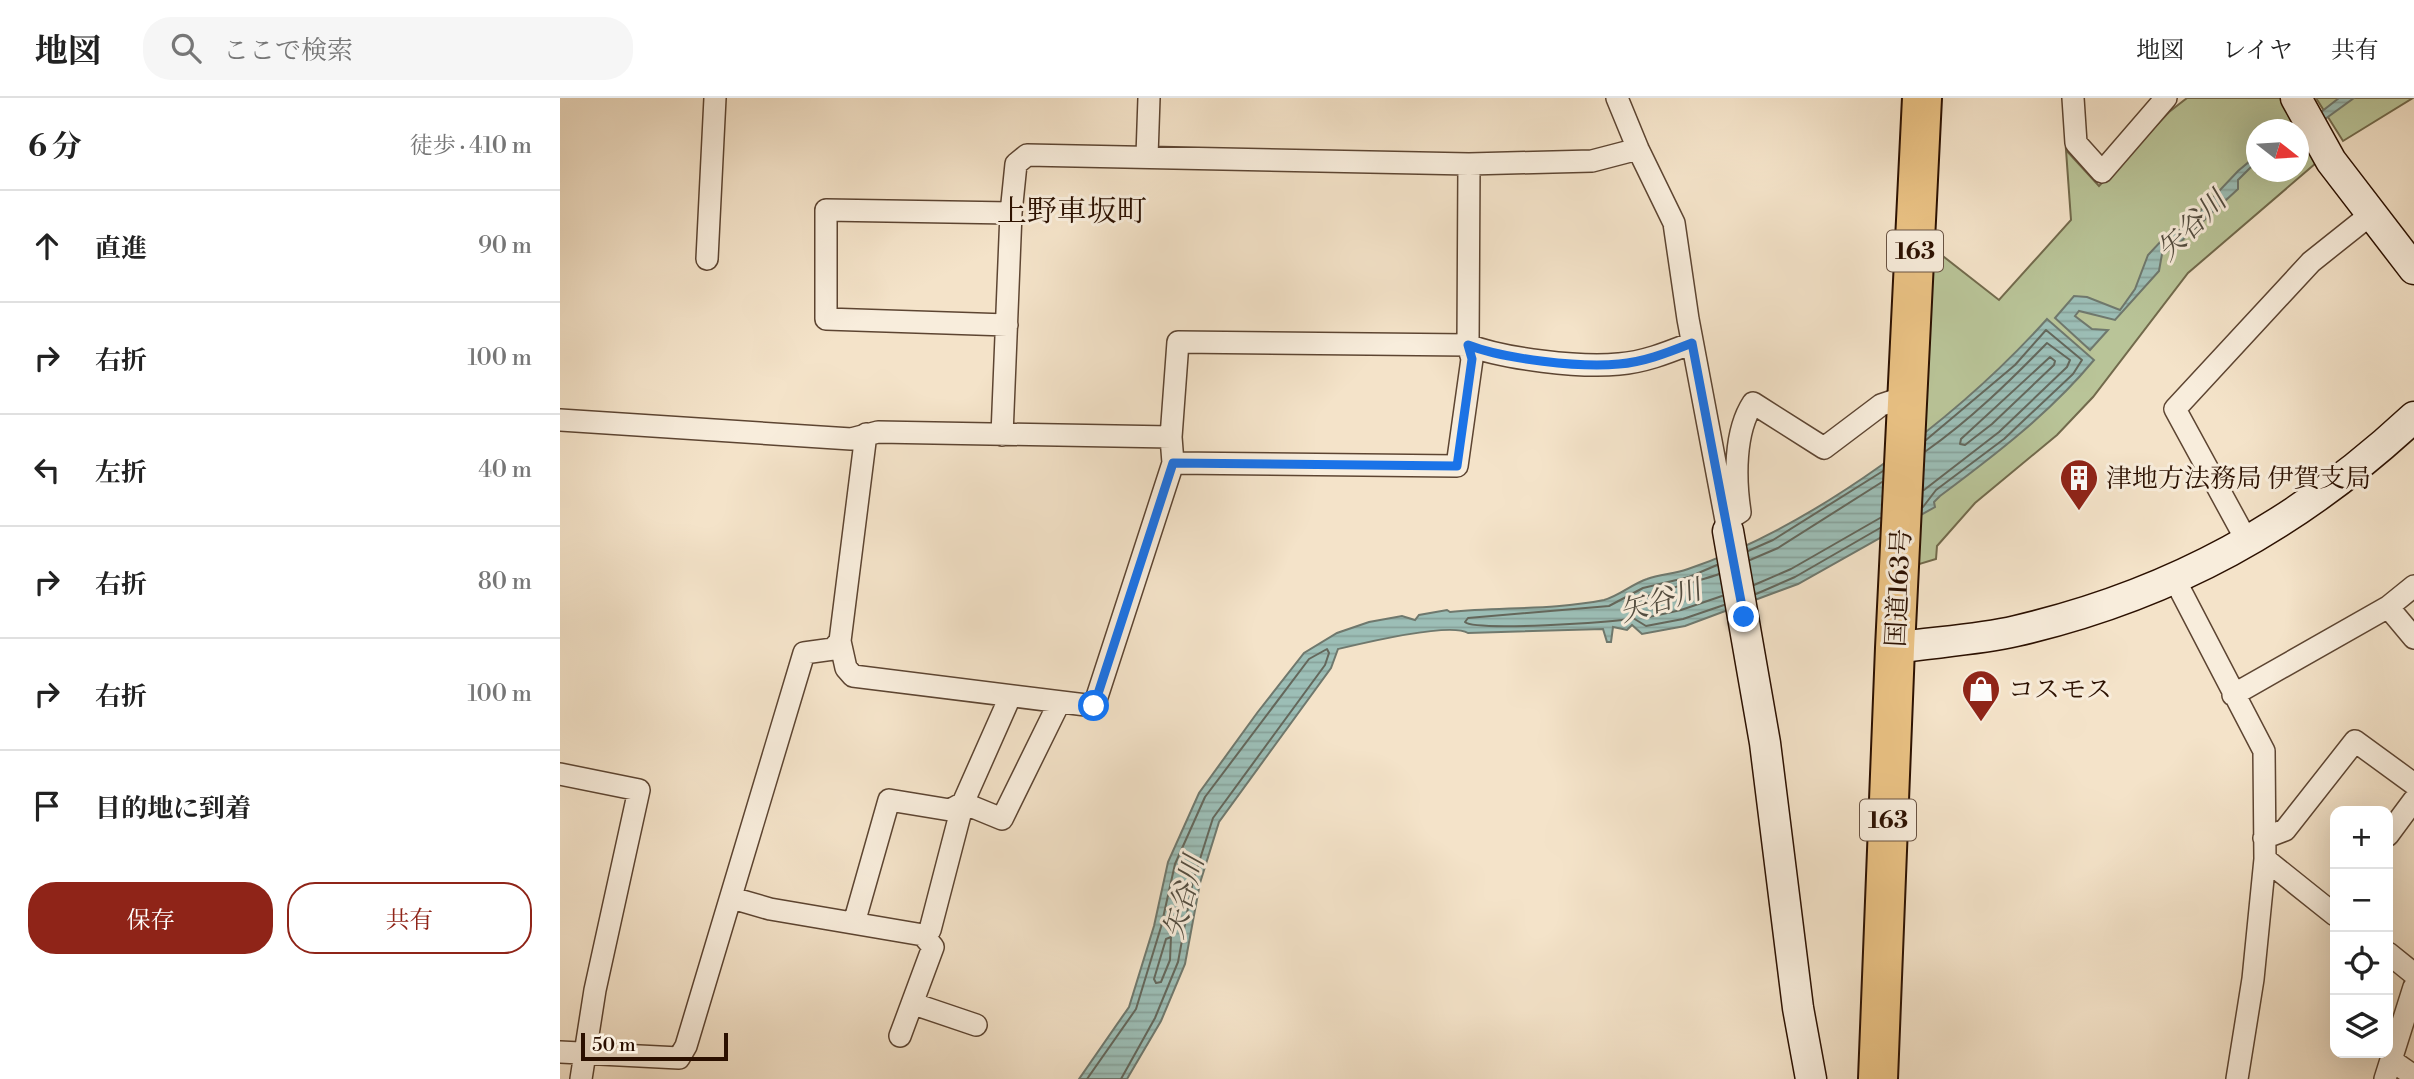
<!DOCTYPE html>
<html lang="ja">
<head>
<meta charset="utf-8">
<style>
  :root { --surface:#fff; --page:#f6f6f6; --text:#222; --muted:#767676; --line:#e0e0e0; --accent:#8f2418 }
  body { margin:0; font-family:"Libre Bodoni","Noto Serif JP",serif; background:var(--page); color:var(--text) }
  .controls { position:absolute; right:21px; bottom:21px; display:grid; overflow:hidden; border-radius:14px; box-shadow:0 7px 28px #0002 }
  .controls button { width:63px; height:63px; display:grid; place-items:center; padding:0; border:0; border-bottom:2px solid var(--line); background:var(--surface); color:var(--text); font:35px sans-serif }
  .compass { position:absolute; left:1686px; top:21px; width:63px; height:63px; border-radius:50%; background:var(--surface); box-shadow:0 7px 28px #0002; rotate:107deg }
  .scale { position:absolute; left:21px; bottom:18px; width:147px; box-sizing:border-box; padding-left:7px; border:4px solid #2b1000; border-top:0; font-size:19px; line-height:24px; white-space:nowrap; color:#2b1000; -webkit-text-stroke:5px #f8eddc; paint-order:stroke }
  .stop { position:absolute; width:21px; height:21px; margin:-16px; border:5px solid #1a73e8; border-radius:50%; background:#fff }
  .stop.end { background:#1a73e8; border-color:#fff; box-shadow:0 2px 7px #0008 }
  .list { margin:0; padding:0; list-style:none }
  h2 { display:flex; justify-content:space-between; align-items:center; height:91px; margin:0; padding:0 28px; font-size:30px }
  h2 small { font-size:23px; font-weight:400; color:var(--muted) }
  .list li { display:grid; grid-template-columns:46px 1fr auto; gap:21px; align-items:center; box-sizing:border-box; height:112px; padding:0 28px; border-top:2px solid var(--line) }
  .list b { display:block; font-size:26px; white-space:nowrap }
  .list em { font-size:23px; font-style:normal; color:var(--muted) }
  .actions { display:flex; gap:14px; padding:21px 28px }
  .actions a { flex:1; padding:16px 0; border:2px solid var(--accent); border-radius:28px; text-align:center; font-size:24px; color:var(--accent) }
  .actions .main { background:var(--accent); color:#fff }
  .icon { flex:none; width:38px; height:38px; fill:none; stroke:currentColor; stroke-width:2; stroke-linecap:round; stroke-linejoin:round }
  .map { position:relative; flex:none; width:1854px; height:981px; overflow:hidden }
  header { display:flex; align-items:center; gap:42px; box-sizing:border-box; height:98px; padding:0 35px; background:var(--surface); border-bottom:2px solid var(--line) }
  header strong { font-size:33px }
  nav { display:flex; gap:38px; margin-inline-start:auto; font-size:24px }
  .search { width:490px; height:63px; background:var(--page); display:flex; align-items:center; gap:18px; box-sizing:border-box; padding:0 24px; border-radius:28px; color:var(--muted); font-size:26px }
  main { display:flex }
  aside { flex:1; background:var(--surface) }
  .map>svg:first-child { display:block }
</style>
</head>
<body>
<header>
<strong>地図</strong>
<div class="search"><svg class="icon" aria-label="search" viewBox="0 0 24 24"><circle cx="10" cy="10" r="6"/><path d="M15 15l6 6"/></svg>ここで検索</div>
<nav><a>地図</a><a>レイヤ</a><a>共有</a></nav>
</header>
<main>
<aside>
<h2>6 分<small>徒歩 · 410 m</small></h2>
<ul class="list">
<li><svg class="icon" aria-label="ahead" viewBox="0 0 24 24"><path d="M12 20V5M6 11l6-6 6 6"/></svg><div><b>直進</b></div><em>90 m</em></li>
<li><svg class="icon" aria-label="right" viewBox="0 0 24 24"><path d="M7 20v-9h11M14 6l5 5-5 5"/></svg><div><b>右折</b></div><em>100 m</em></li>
<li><svg class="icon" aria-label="left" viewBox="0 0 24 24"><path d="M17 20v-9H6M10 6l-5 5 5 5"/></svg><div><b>左折</b></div><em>40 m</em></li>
<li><svg class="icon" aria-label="right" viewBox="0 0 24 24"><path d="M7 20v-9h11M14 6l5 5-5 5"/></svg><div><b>右折</b></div><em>80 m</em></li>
<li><svg class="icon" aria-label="right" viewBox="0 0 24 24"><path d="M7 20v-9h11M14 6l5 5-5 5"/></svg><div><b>右折</b></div><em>100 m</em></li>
<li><svg class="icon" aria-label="arrive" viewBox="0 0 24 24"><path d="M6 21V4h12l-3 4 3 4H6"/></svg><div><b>目的地に到着</b></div></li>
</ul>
<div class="actions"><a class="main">保存</a><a>共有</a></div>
</aside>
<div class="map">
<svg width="1854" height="981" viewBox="0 0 1854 981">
  <defs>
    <pattern id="water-rules" width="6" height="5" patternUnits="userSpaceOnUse" patternTransform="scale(1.75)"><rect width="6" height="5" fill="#9cbeb6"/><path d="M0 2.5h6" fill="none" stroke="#87a29b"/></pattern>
  </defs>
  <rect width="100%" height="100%" fill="#f4e3c9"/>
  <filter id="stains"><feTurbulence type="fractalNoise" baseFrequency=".00286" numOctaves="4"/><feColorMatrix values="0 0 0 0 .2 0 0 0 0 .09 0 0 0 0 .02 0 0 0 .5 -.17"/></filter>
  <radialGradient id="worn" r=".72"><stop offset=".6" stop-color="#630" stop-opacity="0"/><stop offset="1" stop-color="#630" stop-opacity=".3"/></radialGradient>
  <path fill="#b9c498" stroke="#726a4c" stroke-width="2" fill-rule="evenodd" d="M 1627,0 L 1729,0 L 1763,59 L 1628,175 L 1533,299 L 1497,337 L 1415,405 L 1377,448 L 1376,461 L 1353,468 L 1370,148 L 1439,202 L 1511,122 L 1506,52 L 1539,88 L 1609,14 ZM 1696,32 L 1738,32 L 1738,74 L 1696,74 Z
    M 1756,0 L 1853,0 L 1783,43 Z"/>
  <path fill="url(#water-rules)" stroke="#6f786d" stroke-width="2" d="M 1779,0 L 1794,0 L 1739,40 L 1738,32 Z
    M 1696,58 L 1696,64 L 1678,82 L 1678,91 L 1615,149 L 1602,156 L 1599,173 L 1555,222 L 1519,213 L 1515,218 L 1532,231 L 1548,232 L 1530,252 L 1495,220 L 1514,198 L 1527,199 L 1560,212 L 1575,191 L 1588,157 L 1602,142 L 1626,128 L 1678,73 Z
    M 1487,221 L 1534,262 C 1490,315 1435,357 1380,398 L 1374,404 L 1375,409 L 1238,486 L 1125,528 L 1082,536 L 1072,527 L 1067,532 L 1053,529 L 1051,544 L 1047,544 L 1043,531 L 908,535 C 890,524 803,545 778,551 L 771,570 L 659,724 L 640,785 L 625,866 L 601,923 L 567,981 L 519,981 L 569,909 L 594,828 L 608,764 L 639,695 L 697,615 L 744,555 L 777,535 L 809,524 L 842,518 L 855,522 L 859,517 L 887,512 L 890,514 C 941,509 994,512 1044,502 C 1059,498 1072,486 1087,481 C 1100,476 1115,476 1128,471 C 1256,427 1397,321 1487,221 Z"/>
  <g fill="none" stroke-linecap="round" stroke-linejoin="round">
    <path stroke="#64675b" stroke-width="2" d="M 1490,259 L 1495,263 L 1494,267 L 1432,326 L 1405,347 L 1400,346 L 1401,341 Z
      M 1364,392 L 1439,334 L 1507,269 L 1510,262 L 1487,245 C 1449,284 1410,322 1366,353
      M 1363,409 L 1376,392 L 1444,341 L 1513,276 L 1522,262 L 1486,232 L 1455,267 L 1366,342
      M 1188,453 L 1213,442 L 1323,373
      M 1190,462 L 1218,450 L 1322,384
      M 1157,467 L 1129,479 L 1083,490 L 1049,508 L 908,520 L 905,524 C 914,533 1056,525 1073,520 L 1086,528 L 1123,521 L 1164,507
      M 1159,476 C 1139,484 1080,495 1071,509 L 1089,519 L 1121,512 L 1162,498
      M 1194,487 L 1231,471 L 1320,420
      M 1196,496 L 1235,479 L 1320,430
      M 611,839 L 610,862 L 601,884 L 596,885 L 594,881 L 606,841 Z
      M 527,981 L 576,911 L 601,829 L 615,766 L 645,699 L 749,561 L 767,551 L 769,555 L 765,567 L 653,720 L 633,783 L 618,864 L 595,920 L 561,981"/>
    <defs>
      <path id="street" d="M 1057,0 L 1078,51 L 1114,125 L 1128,221 L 1168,433
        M 1513,0 L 1516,45 L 1542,74 L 1606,0
        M 587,58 L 589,0
        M 147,161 L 155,0
        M 447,227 L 266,221 L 266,112 L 451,115
        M 0,322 L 291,341 L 318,334 L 611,339 L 618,244 L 908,247 C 944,261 1021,270 1059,266 C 1085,264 1109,254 1132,245
        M 306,336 L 280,543 L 286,570 L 293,578 L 534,608 L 613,365 L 611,339
        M 442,337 L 451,115 L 456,66 L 467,57 L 909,66 L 1032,63 L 1078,51
        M 613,365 L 897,368 L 912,261 L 908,247 L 909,66
        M 1166,423 L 1180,414 C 1175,381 1174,334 1193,305 L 1264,350 L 1321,307 L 1348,298
        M 1688,445 L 1615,311 L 1751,164 L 1810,117
        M 1615,482 L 1704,653 L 1705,761 L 1693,881 L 1677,981
        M 1828,509 L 1854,540
        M 1673,597 L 1828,509 L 1854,488
        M 0,676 L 79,692 L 35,892 L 21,981
        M 1828,737 L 1854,702
        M 1704,740 L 1725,732 L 1795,643 L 1854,686
        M 1705,761 L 1775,817
        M 172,800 L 210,811 L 363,837 L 370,832 L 403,705 L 450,599
        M 294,825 L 329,702 L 390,712 L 403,705 L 442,721 L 499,605
        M 1828,855 L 1854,876
        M 354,906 L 416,927
        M 340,938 L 373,849 L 363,837
        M 0,954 L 119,960 L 126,948 L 244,555 L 273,551 L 280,543
        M 1831,962 L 1854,978
        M 1825,981 L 1854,889"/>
      <path id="secondary" d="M 1736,0 L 1771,63 L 1854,171
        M 1168,433 L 1205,645 L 1238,910 L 1251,981
        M 1335,550 C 1375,544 1417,542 1456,533 C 1611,497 1738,427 1854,319"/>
      <path id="highway" d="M 1318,981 L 1335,550 L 1362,0"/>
    </defs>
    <use href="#street" stroke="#5d4532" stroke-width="24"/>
    <use href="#secondary" stroke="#2b1000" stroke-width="33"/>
    <use href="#highway" stroke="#2b1000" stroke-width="42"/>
    <use href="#street" stroke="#f8eddc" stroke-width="21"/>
    <use href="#secondary" stroke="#f8eddc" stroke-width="30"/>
    <use href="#highway" stroke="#eac284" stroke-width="38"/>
  </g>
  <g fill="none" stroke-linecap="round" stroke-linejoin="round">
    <path stroke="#1a73e8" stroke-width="9" d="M 534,608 L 613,365 L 897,368 L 912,261 L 908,247 C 944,261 1021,270 1059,266 C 1085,264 1109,254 1132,245 L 1184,519"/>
  </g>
  <defs>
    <symbol id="building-pin" viewBox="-11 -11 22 30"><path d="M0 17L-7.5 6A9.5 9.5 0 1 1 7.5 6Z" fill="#8f2418" stroke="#f8eddc"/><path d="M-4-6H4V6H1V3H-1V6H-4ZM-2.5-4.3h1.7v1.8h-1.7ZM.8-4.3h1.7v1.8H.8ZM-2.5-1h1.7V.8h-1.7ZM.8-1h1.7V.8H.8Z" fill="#fff"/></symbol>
    <symbol id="shop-pin" viewBox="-11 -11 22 30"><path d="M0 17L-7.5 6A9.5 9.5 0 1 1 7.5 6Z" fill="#8f2418" stroke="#f8eddc"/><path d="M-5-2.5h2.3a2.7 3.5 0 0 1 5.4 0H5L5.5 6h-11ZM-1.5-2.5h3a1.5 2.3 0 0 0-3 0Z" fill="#fff"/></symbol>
  </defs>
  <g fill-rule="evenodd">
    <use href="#building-pin" x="1497" y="358" width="44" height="60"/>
    <use href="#shop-pin" x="1399" y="569" width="44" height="60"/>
  </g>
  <g text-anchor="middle" stroke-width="6" stroke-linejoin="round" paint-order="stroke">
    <g fill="#f8eddc" stroke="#685242" stroke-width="2">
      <rect x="1327" y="132.5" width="56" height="41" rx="5"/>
      <rect x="1300" y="701.5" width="56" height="41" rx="5"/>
    </g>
    <g font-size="24" font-weight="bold" fill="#2b1000">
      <text x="1355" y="161">163</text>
      <text x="1328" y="730">163</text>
    </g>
    <g font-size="26" fill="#2b1000" stroke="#f8eddc" text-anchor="start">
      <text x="1546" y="389">津地方法務局 伊賀支局</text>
      <text x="1448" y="600">コスモス</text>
    </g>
    <g font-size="26" fill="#2b1000" stroke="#f8eddc">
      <text transform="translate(1338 490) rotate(-87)" y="9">国道163号</text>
    </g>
    <g font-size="28" font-style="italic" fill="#534d40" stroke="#f8eddc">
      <text transform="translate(1631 127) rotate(-45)" y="10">矢谷川</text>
      <text transform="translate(1100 502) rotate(-17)" y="10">矢谷川</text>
      <text transform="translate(623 799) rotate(-75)" y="10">矢谷川</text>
    </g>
    <g font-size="30" fill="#2b1000" stroke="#f8eddc">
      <text x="512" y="123">上野車坂町</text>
    </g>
  </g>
  <rect width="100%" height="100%" filter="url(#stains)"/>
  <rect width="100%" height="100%" fill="url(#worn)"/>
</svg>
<div class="controls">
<button>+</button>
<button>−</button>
<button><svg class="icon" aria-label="locate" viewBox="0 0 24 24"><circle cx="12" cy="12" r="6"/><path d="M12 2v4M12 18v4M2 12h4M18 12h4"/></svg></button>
<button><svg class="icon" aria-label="layers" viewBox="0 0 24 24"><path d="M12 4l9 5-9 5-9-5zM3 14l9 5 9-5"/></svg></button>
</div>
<svg class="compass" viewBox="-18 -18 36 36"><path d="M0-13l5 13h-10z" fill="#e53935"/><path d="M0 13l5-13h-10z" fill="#767676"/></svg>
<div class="scale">50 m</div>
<div class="stop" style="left:534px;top:608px"></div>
<div class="stop end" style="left:1184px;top:519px"></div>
</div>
</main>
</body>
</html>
